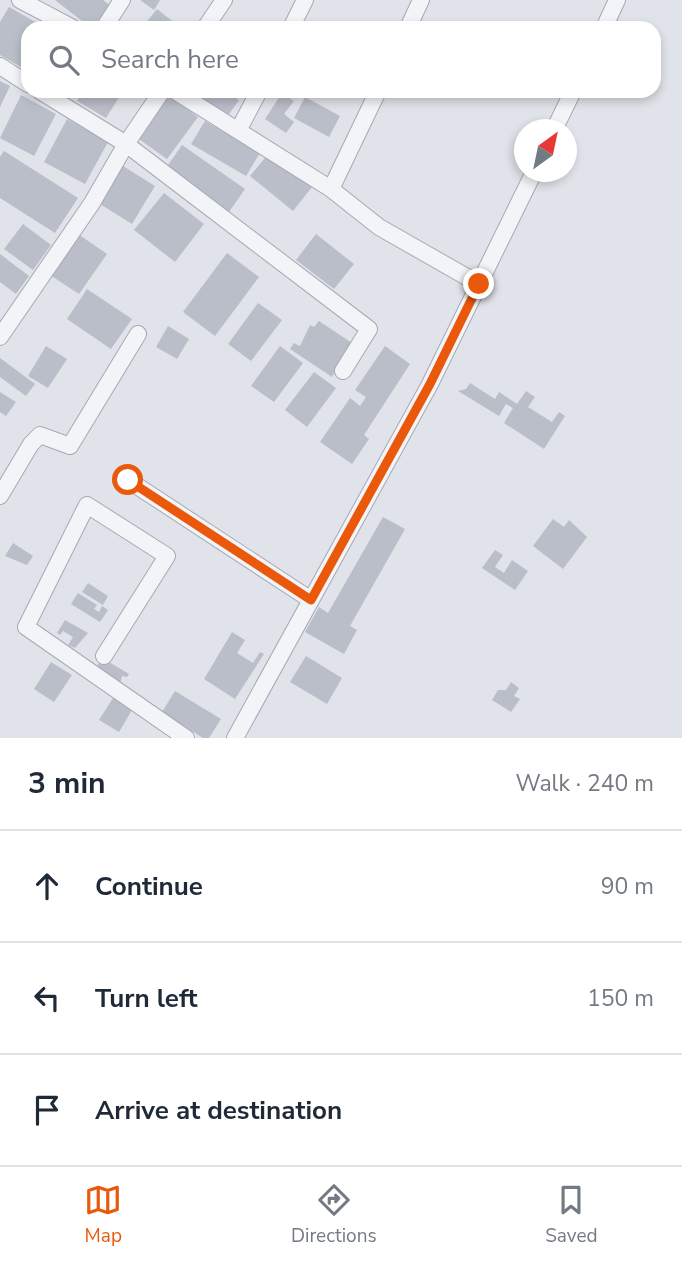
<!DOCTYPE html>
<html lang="en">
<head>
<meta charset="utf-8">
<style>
  :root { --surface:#fff; --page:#f2f2f3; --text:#1f2937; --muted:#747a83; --line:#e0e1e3; --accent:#ea580c }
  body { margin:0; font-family:"Nunito Sans",sans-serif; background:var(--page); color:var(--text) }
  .compass { position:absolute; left:514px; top:119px; width:63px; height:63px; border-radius:50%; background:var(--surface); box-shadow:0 4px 10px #0003; rotate:33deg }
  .stop { position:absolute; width:21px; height:21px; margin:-16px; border:5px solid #ea580c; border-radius:50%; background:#fff }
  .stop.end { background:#ea580c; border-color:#fff; box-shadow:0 2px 7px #0008 }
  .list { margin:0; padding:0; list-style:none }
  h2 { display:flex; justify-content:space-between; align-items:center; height:91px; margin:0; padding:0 28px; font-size:30px }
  h2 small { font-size:23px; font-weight:400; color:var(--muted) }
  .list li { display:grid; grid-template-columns:46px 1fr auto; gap:21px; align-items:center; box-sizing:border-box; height:112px; padding:0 28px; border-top:2px solid var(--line) }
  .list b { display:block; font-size:26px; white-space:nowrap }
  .list em { font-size:23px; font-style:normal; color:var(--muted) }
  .icon { flex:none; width:38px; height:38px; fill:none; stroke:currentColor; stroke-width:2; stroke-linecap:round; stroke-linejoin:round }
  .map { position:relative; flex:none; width:682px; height:738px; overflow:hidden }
  .search { position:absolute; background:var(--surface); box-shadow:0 4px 10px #0003; left:21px; right:21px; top:21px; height:77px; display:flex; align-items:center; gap:18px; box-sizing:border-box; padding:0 24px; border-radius:21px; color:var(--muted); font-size:26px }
  .sheet { height:427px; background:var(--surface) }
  nav { display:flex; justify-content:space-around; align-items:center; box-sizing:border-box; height:98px; border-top:2px solid var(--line); background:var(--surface); font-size:19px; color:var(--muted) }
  nav a { display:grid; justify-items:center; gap:4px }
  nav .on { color:var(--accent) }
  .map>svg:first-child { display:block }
</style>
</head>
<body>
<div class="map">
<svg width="682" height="738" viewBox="0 0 682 738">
  <rect width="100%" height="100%" fill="#e0e3e9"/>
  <path fill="#babec9" d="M 55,0 L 103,0 L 112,7 L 96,28 L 91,28 Z
    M 140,0 L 160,0 L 154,10 Z
    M 9,7 L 46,28 L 28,28 L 28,59 L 23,68 L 0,55 L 0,22 Z
    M 157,9 L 181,28 L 144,25 Z
    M 0,81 L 10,86 L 0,107 Z
    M 83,91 L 123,91 L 106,118 L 77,101 Z
    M 195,91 L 226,91 L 239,100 L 227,117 L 193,94 Z
    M 282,93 L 294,101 L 284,114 L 294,122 L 286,133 L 265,119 Z
    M 167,94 L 198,117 L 167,159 L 136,137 Z
    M 21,95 L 56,114 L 34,156 L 0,138 Z
    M 305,97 L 340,116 L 329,137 L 294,118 Z
    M 67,119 L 108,142 L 85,184 L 44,162 Z
    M 205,121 L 260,153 L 246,176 L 191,144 Z
    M 182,145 L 245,189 L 229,212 L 166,168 Z
    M 4,151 L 78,198 L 55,233 L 0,198 L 0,157 Z
    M 269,153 L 312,187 L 293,211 L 250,176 Z
    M 123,166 L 155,186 L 132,224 L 100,204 Z
    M 164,193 L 204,224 L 175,262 L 134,230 Z
    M 23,224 L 51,245 L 33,270 L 4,249 Z
    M 78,234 L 107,254 L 79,294 L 50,275 Z
    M 316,234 L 354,264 L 334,289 L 296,260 Z
    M 227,253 L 259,277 L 215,336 L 183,312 Z
    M 0,254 L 29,276 L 16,294 L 0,282 Z
    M 87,289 L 132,319 L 111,349 L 67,319 Z
    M 258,303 L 282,320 L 251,361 L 228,344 Z
    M 319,321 L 352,343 L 332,377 L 290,349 L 294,343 L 300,346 L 310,325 L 314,327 Z
    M 168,326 L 189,339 L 177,359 L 156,347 Z
    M 46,346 L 67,359 L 48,388 L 28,376 Z
    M 280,346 L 303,363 L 274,402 L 251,386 Z
    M 385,346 L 410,364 L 364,435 L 369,439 L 352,464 L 320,442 L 350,398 L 360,406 L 366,397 L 355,390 Z
    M 0,358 L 35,384 L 26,396 L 0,377 Z
    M 314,372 L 336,388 L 307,427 L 285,410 Z
    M 470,383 L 495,399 L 499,392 L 517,404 L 526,391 L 535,397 L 528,407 L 552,422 L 559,412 L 565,416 L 544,449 L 504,423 L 513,408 L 506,404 L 499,416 L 458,391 L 466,389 Z
    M 0,392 L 16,402 L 6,416 L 0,412 Z
    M 383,517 L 405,529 L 350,626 L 357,630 L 344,654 L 305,632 L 319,607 L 328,613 Z
    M 553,519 L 564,527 L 569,520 L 587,537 L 563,569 L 533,546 Z
    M 13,543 L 33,556 L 27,565 L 5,556 Z
    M 495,550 L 503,555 L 495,567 L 504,573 L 512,560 L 528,571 L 515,590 L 482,568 Z
    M 88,583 L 108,596 L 103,605 L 82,592 Z
    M 78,593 L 97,605 L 94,609 L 99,612 L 102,606 L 108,610 L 100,622 L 71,604 Z
    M 65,620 L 88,633 L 75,648 L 68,645 L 73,637 L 63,631 L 60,635 L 57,633 Z
    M 232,632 L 245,640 L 237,653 L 253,663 L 260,652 L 264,654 L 235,699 L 204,679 Z
    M 306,656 L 342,678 L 327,704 L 290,682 Z
    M 102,658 L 129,674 L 127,677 L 122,676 L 119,688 L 94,672 Z
    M 51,662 L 72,675 L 54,702 L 34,689 Z
    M 511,682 L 519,688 L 514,696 L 520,699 L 511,712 L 492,700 L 498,690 L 506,690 Z
    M 175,691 L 221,719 L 209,738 L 203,738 L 162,712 Z
    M 113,698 L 132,710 L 119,732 L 99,720 Z"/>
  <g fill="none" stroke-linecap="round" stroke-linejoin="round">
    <defs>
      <path id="minor" d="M 20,0 L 73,28
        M 104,28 L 122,0
        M 205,28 L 224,0
        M 291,28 L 305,0
        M 408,28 L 421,0
        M 604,28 L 617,0
        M 0,66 L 28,84
        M 40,91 L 126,144 L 369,329 L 343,371
        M 175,91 L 331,189
        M 378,91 L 331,189 L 379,227 L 479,284
        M 239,129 L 259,91
        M 554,130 L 573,91
        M 0,337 L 92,203 L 126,144 L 162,91
        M 128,480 L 311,600
        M 0,496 L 31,444 L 40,435 L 70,446 L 138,334
        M 104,656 L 167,556 L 87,505 L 26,627 L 186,738
        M 235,738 L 430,384 L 534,172"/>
    </defs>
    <use href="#minor" stroke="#a5a9b3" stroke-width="18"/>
    <use href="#minor" stroke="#f3f4f7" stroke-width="16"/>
  </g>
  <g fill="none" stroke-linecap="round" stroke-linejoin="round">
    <path stroke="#ea580c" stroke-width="9" d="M 128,480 L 311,600 L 430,384 L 479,284"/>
  </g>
</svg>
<svg class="compass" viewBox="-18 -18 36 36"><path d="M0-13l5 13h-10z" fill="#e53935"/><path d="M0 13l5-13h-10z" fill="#747a83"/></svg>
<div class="stop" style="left:128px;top:480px"></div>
<div class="stop end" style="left:479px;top:284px"></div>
<div class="search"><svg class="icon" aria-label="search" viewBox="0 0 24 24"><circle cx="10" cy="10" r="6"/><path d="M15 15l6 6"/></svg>Search here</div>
</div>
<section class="sheet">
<h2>3 min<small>Walk · 240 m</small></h2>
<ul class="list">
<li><svg class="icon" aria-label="ahead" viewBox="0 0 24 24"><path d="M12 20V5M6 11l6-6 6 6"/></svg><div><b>Continue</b></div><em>90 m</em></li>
<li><svg class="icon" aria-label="left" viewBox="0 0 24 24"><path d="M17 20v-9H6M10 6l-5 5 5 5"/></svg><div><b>Turn left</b></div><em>150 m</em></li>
<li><svg class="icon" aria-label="arrive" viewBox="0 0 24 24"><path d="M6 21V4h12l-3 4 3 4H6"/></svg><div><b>Arrive at destination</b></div></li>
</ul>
</section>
<nav>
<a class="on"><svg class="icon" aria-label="map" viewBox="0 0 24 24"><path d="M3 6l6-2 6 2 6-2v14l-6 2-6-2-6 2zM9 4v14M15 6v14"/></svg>Map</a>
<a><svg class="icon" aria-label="directions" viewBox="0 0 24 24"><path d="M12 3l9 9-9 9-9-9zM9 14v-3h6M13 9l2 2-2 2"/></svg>Directions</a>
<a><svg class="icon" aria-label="saved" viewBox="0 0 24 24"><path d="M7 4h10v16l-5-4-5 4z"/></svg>Saved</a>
</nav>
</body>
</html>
